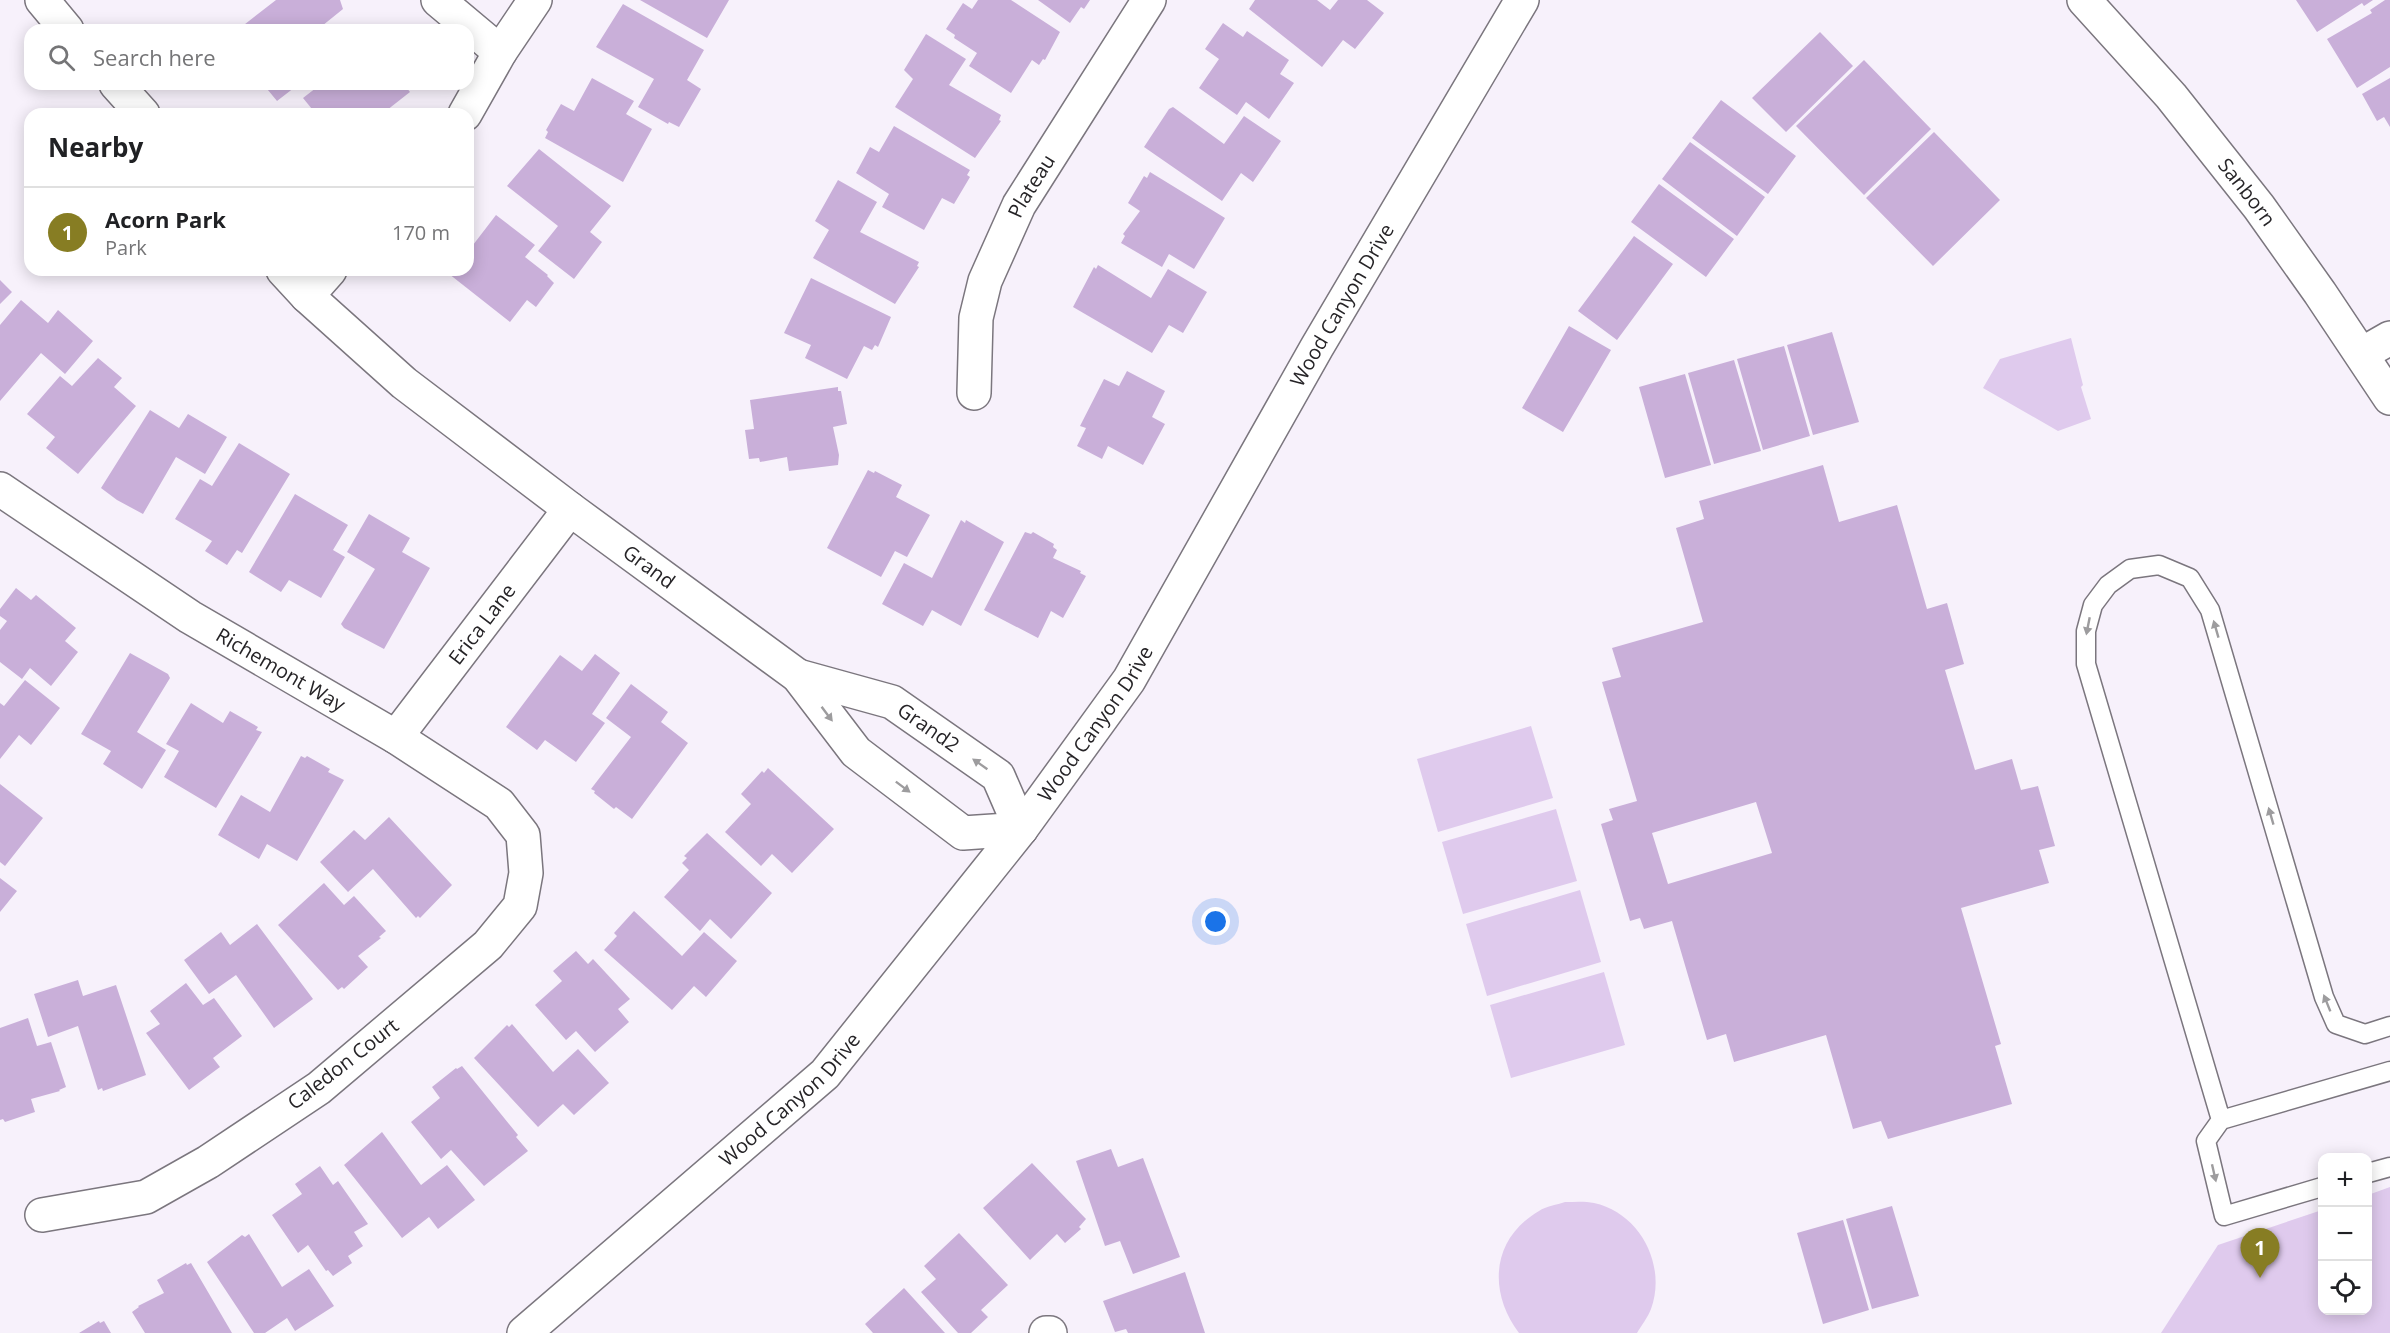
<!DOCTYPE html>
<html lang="en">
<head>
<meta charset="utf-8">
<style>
  :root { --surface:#fff; --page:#f2f2f2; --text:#202124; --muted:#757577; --line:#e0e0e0; --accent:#877d23 }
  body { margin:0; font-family:"Open Sans",sans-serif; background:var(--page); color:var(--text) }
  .controls { position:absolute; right:18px; bottom:18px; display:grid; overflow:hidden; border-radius:12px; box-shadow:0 3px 15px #0003 }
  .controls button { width:54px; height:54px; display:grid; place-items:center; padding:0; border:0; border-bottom:2px solid var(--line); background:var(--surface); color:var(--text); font:30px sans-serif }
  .you { position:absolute; left:1216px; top:922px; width:21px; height:21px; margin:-15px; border:4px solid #fff; border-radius:50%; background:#1a73e8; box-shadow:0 0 0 9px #1a73e833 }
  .badge { display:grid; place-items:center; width:39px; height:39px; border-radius:50%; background:var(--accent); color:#fff; font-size:20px; font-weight:700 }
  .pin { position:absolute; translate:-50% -50px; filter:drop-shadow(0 2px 3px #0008) }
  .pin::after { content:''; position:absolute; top:32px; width:21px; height:18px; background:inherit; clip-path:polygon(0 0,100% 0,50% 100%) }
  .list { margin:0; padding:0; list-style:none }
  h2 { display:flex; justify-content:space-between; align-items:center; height:78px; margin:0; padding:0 24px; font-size:26px }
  h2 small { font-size:20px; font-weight:400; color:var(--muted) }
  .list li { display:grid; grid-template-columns:39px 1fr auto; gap:18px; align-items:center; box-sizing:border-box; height:90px; padding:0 24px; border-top:2px solid var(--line) }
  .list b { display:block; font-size:22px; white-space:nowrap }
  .list p { margin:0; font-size:20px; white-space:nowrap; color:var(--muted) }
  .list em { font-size:20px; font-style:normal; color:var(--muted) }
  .icon { flex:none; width:33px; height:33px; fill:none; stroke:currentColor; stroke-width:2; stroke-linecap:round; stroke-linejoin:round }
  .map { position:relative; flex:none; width:2390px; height:1333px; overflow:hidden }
  .search { position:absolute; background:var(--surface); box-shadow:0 3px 15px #0003; left:24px; top:24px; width:450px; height:66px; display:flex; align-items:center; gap:15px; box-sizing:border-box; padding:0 21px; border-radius:18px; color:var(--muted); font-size:22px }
  .panel { position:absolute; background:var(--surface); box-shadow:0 3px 15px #0003; left:24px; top:108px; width:450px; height:168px; border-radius:18px }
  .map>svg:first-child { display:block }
</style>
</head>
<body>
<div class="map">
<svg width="2390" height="1333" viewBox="0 0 2390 1333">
  <rect width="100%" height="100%" fill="#f7f1fb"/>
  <path fill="#dfcaed" d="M 2071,338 L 2083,385 L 2081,387 L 2091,419 L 2058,431 L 1983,388 L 2000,359 Z
    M 1531,726 L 1553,798 L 1438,832 L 1417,759 Z
    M 1556,809 L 1577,881 L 1463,914 L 1442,842 Z
    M 1580,890 L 1601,962 L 1487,996 L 1466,924 Z
    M 1604,972 L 1625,1045 L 1511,1078 L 1490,1005 Z
    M 2390,1187 L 2390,1333 L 2161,1333 L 2218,1245 L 2322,1210 L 2322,1310 L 2368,1310 L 2368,1195 Z
    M 1565,1202 C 1574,1202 1585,1201 1594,1203 C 1640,1213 1667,1265 1651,1309 C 1648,1317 1641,1326 1637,1333 L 1519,1333 C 1488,1292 1491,1239 1539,1211 C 1546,1206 1557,1205 1565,1202 Z"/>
  <path fill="#c9afd9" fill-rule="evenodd" d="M 276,0 L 340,0 L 343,9 L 317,30 L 242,30 L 240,28 Z
    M 640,0 L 729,0 L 707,38 Z
    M 978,0 L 1011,0 L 1060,32 L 1045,60 L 1043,59 L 1039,65 L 1032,60 L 1011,93 L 969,66 L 977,53 L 954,38 L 955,35 L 946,29 L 963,3 L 972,9 Z
    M 1038,0 L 1090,0 L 1084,9 L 1081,7 L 1070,23 Z
    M 1255,0 L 1317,0 L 1330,10 L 1338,0 L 1367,0 L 1384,13 L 1355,49 L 1343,40 L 1322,67 L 1249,9 Z
    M 2296,0 L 2373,0 L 2364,6 L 2362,3 L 2317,32 Z
    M 2385,0 L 2390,0 L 2390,67 L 2357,88 L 2327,39 L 2372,13 L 2370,10 Z
    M 623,4 L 704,50 L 687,80 L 701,89 L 679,127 L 669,122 L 668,124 L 638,107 L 654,79 L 596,47 Z
    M 1223,23 L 1243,37 L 1247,31 L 1289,60 L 1280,74 L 1294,83 L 1269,119 L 1246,102 L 1237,115 L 1199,88 L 1219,59 L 1205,49 Z
    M 1820,32 L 1853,66 L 1786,132 L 1752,98 Z
    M 926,34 L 966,59 L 949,85 L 1001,115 L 999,120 L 1001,121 L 975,158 L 895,107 L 913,79 L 904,70 Z
    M 1864,60 L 1931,129 L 1864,195 L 1796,126 Z
    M 592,78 L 634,101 L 626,114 L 652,129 L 623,182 L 545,138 L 548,132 L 546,130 L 561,104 L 574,111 Z
    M 2390,78 L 2390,127 L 2384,117 L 2377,121 L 2362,94 Z
    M 263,84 L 299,84 L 277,101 Z
    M 321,84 L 409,84 L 406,87 L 410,92 L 382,114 L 316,114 L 303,98 Z
    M 1721,100 L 1796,156 L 1768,194 L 1692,138 Z
    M 1173,107 L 1224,144 L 1244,116 L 1281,141 L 1253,182 L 1241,173 L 1222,201 L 1144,147 L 1169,109 Z
    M 894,126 L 970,170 L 967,175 L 970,177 L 954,204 L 942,198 L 924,230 L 882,207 L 889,194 L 856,173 L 870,147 L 879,152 Z
    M 1934,132 L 2000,200 L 1933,266 L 1866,198 Z
    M 1690,142 L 1765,197 L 1737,236 L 1662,179 Z
    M 539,149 L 611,206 L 590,232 L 602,242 L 574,279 L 538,251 L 558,226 L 507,186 Z
    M 1150,172 L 1225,218 L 1194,269 L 1169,254 L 1162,267 L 1121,243 L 1125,236 L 1123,234 L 1140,211 L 1128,203 L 1144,176 L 1147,178 Z
    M 838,180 L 877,202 L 860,232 L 919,262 L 917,266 L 919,267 L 895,304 L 813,258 L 829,230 L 815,221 Z
    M 1659,184 L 1734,239 L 1706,277 L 1631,222 Z
    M 496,215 L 535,245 L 525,257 L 548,275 L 547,276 L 554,283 L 536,307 L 527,300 L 510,322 L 444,270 L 468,270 L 468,241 L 473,245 Z
    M 1634,236 L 1673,264 L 1617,340 L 1578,311 Z
    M 1098,265 L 1151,298 L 1168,269 L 1207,292 L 1183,333 L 1169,325 L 1152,353 L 1073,307 L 1094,267 L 1096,269 Z
    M 811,278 L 891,317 L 878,347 L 875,345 L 872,350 L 864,346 L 847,379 L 805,358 L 811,345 L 784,333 Z
    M 0,280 L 12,292 L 0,304 Z
    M 21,300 L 48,323 L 58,310 L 93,341 L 65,374 L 41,353 L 0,401 L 0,325 Z
    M 1569,326 L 1611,350 L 1563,432 L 1522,408 Z
    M 1832,332 L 1859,422 L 1813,435 L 1787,345 Z
    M 1784,346 L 1810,436 L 1763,450 L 1737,359 Z
    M 98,358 L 122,378 L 114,387 L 136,406 L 78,474 L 46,448 L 55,437 L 27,414 L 60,376 L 72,386 Z
    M 1734,360 L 1761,451 L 1714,464 L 1688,373 Z
    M 1127,371 L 1165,391 L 1152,417 L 1165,424 L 1143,465 L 1108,446 L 1102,459 L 1077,446 L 1086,428 L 1080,426 L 1104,379 L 1119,386 Z
    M 1685,374 L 1711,465 L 1665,478 L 1639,387 Z
    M 838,387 L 838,391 L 841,391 L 847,424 L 833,427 L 839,455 L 838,465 L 789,471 L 787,457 L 760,462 L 759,458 L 749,459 L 745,430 L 754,429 L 750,400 Z
    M 150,410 L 179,428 L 188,414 L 227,437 L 205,474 L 176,457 L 143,514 L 117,500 L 101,488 Z
    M 239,443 L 290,474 L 242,553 L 237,550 L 227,565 L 205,551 L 212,541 L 175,519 L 200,479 L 212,486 Z
    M 1823,465 L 1839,522 L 1897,505 L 1927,609 L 1947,603 L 1964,664 L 1945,670 L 1975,770 L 2012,759 L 2021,790 L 2038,786 L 2055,846 L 2039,850 L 2049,883 L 1961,908 L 2001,1044 L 1995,1046 L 2012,1104 L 1888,1139 L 1881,1121 L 1853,1129 L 1826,1035 L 1734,1062 L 1726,1034 L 1707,1040 L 1672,921 L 1644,929 L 1640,918 L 1630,921 L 1601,824 L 1613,820 L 1609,809 L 1637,801 L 1602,682 L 1621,677 L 1612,648 L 1703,622 L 1676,528 L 1704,519 L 1699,501 ZM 1756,802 L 1772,853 L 1668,884 L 1652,833 Z
    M 868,470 L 874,473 L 875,471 L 902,485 L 896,497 L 930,515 L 907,557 L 895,551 L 881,577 L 827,548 Z
    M 295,494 L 348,525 L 333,550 L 345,557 L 321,598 L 289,580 L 281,592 L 249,572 Z
    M 369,514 L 410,538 L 402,552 L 430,568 L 384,649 L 344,628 L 341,624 L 375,569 L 347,552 Z
    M 961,520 L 965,523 L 966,520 L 1004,542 L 961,626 L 932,610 L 923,626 L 882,604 L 904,563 L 932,578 Z
    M 1025,532 L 1031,534 L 1033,532 L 1054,544 L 1053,547 L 1057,550 L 1053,558 L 1081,571 L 1080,573 L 1086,576 L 1063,618 L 1051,611 L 1038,638 L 984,610 Z
    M 16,588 L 31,600 L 36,595 L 76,628 L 65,641 L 78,652 L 51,686 L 30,668 L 22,679 L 0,662 L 0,630 L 7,621 L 0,616 L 0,609 Z
    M 130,653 L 168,674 L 170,678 L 137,732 L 166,750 L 142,789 L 103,764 L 111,751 L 81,734 Z
    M 595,654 L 620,673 L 592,714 L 605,723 L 576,762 L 545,740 L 537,750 L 506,727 L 560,655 L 582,671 Z
    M 25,680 L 60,708 L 31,745 L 19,735 L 0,759 L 0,703 L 4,706 Z
    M 631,684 L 668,712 L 661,722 L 688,743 L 632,819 L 616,807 L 614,809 L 594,793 L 595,791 L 591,789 L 631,737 L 606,718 Z
    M 191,703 L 223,723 L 230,711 L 258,727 L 256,730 L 262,732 L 216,808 L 164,777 L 179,751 L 166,744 Z
    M 301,756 L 305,758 L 307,756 L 330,769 L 328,772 L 344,780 L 297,861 L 267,844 L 259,859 L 218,835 L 241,795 L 270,812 Z
    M 768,768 L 834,829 L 792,873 L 772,854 L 761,866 L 725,832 L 751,804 L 741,794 L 762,771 L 764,773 Z
    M 0,784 L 43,818 L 5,866 L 0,862 Z
    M 389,817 L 452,885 L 420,918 L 418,916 L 416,918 L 373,869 L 348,892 L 320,862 L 354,830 L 365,840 Z
    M 707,833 L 772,893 L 731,939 L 710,919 L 700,931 L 664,897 L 689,870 L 682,863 L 687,858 L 684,856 Z
    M 0,878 L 17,891 L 0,912 Z
    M 324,883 L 344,905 L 354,896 L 386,931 L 379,937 L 381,938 L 358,956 L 368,967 L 344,989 L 342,987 L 338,990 L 278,925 Z
    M 634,911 L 682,956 L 704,932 L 737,961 L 706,997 L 694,986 L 672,1010 L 604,950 L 617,936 L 614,933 Z
    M 257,924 L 313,999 L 274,1028 L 236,975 L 209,994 L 184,960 L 221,932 L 230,945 Z
    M 576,951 L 588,964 L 593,959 L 630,999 L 618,1009 L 629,1022 L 595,1052 L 576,1031 L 566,1040 L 535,1005 L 562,981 L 553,971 Z
    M 78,980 L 83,996 L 116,985 L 146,1075 L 103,1091 L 102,1088 L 98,1090 L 78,1026 L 48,1037 L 34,994 Z
    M 186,983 L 203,1005 L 214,998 L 242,1036 L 213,1058 L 220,1067 L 189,1090 L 146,1033 L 160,1024 L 150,1011 Z
    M 28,1018 L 37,1046 L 51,1042 L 66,1087 L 59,1090 L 60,1091 L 31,1099 L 35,1112 L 5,1122 L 3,1119 L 0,1120 L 0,1028 Z
    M 512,1024 L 553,1072 L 578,1049 L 609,1083 L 574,1115 L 563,1104 L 538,1127 L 474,1058 L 507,1025 L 509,1027 Z
    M 462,1066 L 518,1135 L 516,1137 L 528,1151 L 484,1186 L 451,1150 L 441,1159 L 411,1122 L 440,1098 L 432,1087 L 456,1068 L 457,1069 Z
    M 382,1132 L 421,1185 L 447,1165 L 475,1200 L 438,1229 L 429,1217 L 402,1238 L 344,1165 Z
    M 1111,1149 L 1118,1167 L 1143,1158 L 1180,1257 L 1133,1274 L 1120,1241 L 1105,1246 L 1076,1161 Z
    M 1032,1163 L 1086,1219 L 1079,1227 L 1081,1229 L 1065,1243 L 1057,1234 L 1030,1260 L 983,1208 Z
    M 320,1166 L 333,1185 L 338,1181 L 368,1224 L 354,1232 L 363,1246 L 348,1256 L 352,1263 L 333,1276 L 328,1270 L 326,1271 L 308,1245 L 298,1253 L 272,1215 L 302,1194 L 295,1184 Z
    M 1892,1206 L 1919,1296 L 1872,1309 L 1846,1219 Z
    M 1843,1220 L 1869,1310 L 1823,1324 L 1797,1233 Z
    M 959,1233 L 1008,1285 L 981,1310 L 988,1317 L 971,1333 L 958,1333 L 921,1292 L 936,1279 L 924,1266 Z
    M 249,1234 L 282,1287 L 309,1269 L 334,1306 L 295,1331 L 287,1318 L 265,1333 L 254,1333 L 207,1262 L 242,1235 L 245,1237 Z
    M 186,1263 L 187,1265 L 191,1263 L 232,1333 L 145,1333 L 132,1312 L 139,1307 L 138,1306 L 164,1293 L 157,1280 Z
    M 1185,1272 L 1205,1333 L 1128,1333 L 1126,1329 L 1115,1332 L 1103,1301 Z
    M 904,1288 L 945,1333 L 873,1333 L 865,1324 Z
    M 99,1321 L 100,1323 L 104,1321 L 111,1333 L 79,1333 Z"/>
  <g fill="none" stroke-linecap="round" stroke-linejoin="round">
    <defs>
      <path id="service" d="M 2390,1026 L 2365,1034 L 2336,1024 L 2324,997 L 2210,610 L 2190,578 L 2159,565 L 2130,569 L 2108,585 L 2093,605 L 2086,631 L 2086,664 L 2221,1120 L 2390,1071
        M 2221,1120 L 2206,1141 L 2224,1216 L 2322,1187
        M 2368,1173 L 2390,1167"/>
      <g id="minor">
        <path d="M 438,0 L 500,52"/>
        <path d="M 465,114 L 500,52 L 535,0"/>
        <path d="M 307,296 L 330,270"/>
        <path d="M 2362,354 L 2390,338"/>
        <path id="s1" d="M 974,393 L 976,318 L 985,281 L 1019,205 L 1149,0"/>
        <path id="s2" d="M 0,489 L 190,617 L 396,737 L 499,804 L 523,835 L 526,873 L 520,906 L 488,945 L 319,1088 L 208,1162 L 146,1197 L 42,1215"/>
        <path id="s3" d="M 396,737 L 570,509"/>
        <path d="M 1046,1333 L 1050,1333"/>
      </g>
      <g id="tertiary">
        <path d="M 42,0 L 67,30"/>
        <path id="s4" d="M 2084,0 L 2171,96 L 2259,207 L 2320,293 L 2390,398"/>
        <path d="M 116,84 L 143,114"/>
        <path id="s5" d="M 283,270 L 307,296 L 404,383 L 570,509 L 798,676 L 856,752 L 963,833 L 1021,829"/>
        <path id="s6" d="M 798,676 L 892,702 L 998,776 L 1021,829"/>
        <path id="s7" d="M 524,1333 L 825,1074 L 1021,829 L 1129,680 L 1317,347 L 1522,0"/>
      </g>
    </defs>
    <use href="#service" stroke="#7b767e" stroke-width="21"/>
    <use href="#minor" stroke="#7b767e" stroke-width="36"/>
    <use href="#tertiary" stroke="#7b767e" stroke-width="36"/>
    <use href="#service" stroke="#fff" stroke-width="18"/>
    <use href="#minor" stroke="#fff" stroke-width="33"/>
    <use href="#tertiary" stroke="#fff" stroke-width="33"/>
  </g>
  <defs><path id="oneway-solid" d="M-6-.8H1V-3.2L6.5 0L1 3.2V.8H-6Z" transform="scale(1.5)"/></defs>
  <g fill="#9d9c9e">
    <use href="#oneway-solid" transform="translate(2088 626) rotate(101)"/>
    <use href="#oneway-solid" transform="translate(2216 629) rotate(-106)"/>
    <use href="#oneway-solid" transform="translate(827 714) rotate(53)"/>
    <use href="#oneway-solid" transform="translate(980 764) rotate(-145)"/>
    <use href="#oneway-solid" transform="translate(903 787) rotate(37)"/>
    <use href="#oneway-solid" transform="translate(2271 816) rotate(-106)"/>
    <use href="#oneway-solid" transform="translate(2327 1003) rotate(-112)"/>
    <use href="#oneway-solid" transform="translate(2214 1173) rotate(77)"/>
  </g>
  <g text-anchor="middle" stroke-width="4.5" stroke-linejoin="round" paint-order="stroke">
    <g font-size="20" fill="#262427" stroke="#fff">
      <text dy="7" stroke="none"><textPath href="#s1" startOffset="219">Plateau</textPath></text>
      <text dy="7" stroke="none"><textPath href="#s4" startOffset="252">Sanborn</textPath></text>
      <text dy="7" stroke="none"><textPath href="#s7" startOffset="1326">Wood Canyon Drive</textPath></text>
      <text dy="7" stroke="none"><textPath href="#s5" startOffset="472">Grand</textPath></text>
      <text dy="7" stroke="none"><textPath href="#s3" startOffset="142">Erica Lane</textPath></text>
      <text dy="7" stroke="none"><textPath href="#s2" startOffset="334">Richemont Way</textPath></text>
      <text dy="7" stroke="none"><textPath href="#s7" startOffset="840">Wood Canyon Drive</textPath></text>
      <text dy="7" stroke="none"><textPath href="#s6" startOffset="142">Grand2</textPath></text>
      <text transform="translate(343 1064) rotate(-38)" y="7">Caledon Court</text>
      <text dy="7" stroke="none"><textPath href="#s7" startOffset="354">Wood Canyon Drive</textPath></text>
    </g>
  </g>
</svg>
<div class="controls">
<button>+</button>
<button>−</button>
<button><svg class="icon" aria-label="locate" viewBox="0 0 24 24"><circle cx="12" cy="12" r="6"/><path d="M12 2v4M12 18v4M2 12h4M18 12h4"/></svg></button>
</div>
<div class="you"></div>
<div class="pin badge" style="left:2260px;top:1278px">1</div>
<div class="search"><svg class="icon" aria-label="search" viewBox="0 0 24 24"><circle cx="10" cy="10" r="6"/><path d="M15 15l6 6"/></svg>Search here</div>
<section class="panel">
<h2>Nearby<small></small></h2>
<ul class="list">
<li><span class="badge">1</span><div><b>Acorn Park</b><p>Park</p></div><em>170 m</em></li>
</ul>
</section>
</div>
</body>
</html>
